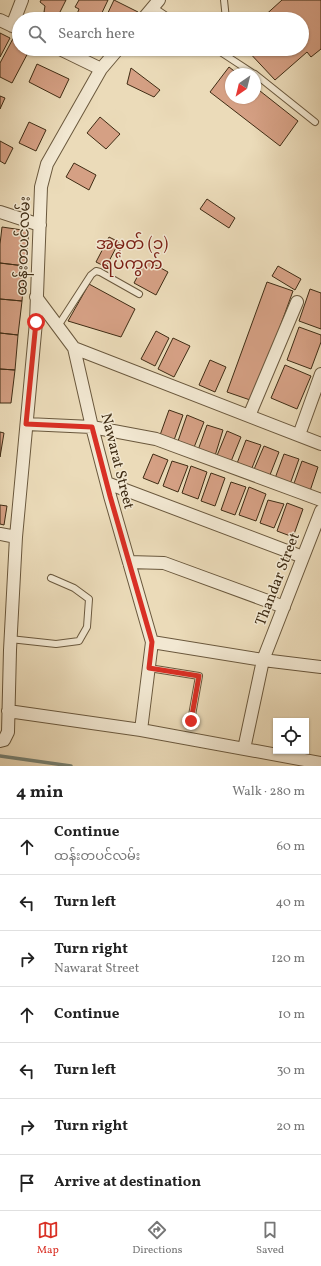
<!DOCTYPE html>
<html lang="en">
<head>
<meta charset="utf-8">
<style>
  :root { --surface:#fff; --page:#f6f6f6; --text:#222; --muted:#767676; --line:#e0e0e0; --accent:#d93025 }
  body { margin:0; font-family:Vollkorn,"Noto Sans Myanmar",serif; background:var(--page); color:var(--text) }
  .controls { position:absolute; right:12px; bottom:12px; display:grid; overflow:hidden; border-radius:0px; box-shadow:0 1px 3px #0004 }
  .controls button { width:36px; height:36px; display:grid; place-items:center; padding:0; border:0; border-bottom:1px solid var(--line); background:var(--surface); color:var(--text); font:20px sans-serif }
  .compass { position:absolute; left:225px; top:68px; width:36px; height:36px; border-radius:50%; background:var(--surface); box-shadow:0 1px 3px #0004; rotate:215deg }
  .stop { position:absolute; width:12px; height:12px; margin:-9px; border:3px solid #d93025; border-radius:50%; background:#fff }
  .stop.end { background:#d93025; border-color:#fff; box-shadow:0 1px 4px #0008 }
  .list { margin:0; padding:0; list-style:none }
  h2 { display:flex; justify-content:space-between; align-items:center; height:52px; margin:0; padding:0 16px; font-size:17px }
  h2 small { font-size:13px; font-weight:400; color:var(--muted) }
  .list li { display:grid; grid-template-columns:26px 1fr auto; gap:12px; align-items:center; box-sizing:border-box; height:56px; padding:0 16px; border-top:1px solid var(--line) }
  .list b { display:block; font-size:15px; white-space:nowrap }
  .list p { margin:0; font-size:13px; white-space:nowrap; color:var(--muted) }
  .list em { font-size:13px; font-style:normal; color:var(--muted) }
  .icon { flex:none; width:22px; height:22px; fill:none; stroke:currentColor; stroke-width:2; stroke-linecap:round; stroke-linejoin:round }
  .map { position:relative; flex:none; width:321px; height:766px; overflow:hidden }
  .search { position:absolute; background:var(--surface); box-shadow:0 1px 3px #0004; left:12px; right:12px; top:12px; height:44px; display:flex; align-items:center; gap:10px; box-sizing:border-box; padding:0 14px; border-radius:22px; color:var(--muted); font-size:15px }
  .sheet { height:444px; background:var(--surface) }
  nav { display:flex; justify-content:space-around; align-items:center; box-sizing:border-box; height:56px; border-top:1px solid var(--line); background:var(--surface); font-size:11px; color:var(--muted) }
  nav a { display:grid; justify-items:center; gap:2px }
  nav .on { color:var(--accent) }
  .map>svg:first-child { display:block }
</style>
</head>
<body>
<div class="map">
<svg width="321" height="766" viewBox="0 0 321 766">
  <rect width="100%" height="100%" fill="#ebdbb9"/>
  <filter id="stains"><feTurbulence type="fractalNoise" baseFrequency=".005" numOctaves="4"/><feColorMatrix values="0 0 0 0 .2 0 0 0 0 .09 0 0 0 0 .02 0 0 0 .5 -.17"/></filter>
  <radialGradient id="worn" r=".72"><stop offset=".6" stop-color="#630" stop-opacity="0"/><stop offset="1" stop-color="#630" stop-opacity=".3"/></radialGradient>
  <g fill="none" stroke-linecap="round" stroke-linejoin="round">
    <path stroke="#758174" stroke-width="3.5" d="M 0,756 L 71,766"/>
  </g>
  <path fill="#d5a084" stroke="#3f2c14" d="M 41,0 L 66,0 L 57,18 L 44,12 L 45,6 L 40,2 Z
    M 79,0 L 108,0 L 99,19 L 96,19 L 89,15 L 87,19 L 77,14 L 79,9 L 75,7 Z
    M 114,0 L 138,12 L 134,19 L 105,19 Z
    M 282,0 L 321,0 L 321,49 L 311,57 L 307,52 L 275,80 L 246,49 L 302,49 L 302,19 L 261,19 Z
    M 0,33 L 10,38 L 0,57 Z
    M 16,33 L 19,34 L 19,49 L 30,49 L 12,83 L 0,77 L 0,63 Z
    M 37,64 L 69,79 L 60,98 L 29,82 Z
    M 229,67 L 238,74 L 231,74 L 231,98 L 255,98 L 255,87 L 298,121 L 280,146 L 210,92 Z
    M 131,68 L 160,90 L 154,97 L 127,84 Z
    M 0,96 L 5,98 L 0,109 Z
    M 100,117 L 120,134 L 106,149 L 87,133 Z
    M 29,122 L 46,130 L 36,151 L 19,143 Z
    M 0,141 L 13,148 L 5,164 L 0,161 Z
    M 74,163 L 96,175 L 89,190 L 66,177 Z
    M 207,199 L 235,218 L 229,228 L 200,209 Z
    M 2,227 L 29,231 L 25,266 L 0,263 L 0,244 Z
    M 109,237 L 119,242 L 106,267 L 96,262 Z
    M 146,260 L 168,272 L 156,295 L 134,283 Z
    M 0,263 L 25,266 L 22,301 L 0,299 Z
    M 278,266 L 301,279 L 295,290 L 272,276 Z
    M 267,282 L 293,291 L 253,401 L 227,392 Z
    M 89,284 L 135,309 L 121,337 L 68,321 Z
    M 310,289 L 321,293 L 321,329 L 299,321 Z
    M 0,299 L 22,301 L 18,335 L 0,333 Z
    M 299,327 L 321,335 L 321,342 L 311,369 L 287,360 Z
    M 156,331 L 169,338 L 155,366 L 141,359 Z
    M 0,333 L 18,335 L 15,370 L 0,369 Z
    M 173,338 L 190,346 L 174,377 L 158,369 Z
    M 210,360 L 226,367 L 215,392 L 199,385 Z
    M 285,365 L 311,376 L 297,409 L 271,398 Z
    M 0,369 L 15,370 L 11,403 L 0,403 Z
    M 169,410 L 183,415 L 173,443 L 159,438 Z
    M 187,415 L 204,422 L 193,450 L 177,444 Z
    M 207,425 L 223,430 L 214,459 L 197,453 Z
    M 227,431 L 241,437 L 230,464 L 216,458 Z
    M 0,432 L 4,433 L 0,457 Z
    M 246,440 L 261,445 L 250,473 L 236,466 Z
    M 264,446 L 279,452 L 268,480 L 252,474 Z
    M 153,454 L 168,460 L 158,484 L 143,478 Z
    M 284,454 L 299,459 L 289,487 L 274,481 Z
    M 172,461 L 188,466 L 178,492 L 163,486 Z
    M 302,461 L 318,467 L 309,494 L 292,489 Z
    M 191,466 L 207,472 L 198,499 L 182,493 Z
    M 211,473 L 225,478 L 215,506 L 201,501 Z
    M 231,482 L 246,487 L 235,515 L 221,510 Z
    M 249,487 L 266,494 L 256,521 L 239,515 Z
    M 268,500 L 284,504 L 274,528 L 260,523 Z
    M 287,503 L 303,509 L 293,537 L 277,531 Z
    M 0,505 L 7,506 L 4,525 L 0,524 Z"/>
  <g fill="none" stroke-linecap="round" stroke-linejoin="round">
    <defs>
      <path id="service" d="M 224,0 L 226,19
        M 153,7 L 171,19
        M 216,49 L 254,74
        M 255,74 L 315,122
        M 58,326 L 91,275 L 96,271 L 100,272 L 139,294
        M 10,639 L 56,644 L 79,641 L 87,627 L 89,599 L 74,588 L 51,578
        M 149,668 L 199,676 L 191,721"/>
      <path id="minor" d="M 143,19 L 159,0
        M 0,20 L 19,29
        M 12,26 L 22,0
        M 60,49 L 101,69
        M 0,212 L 40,225
        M 36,297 L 74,348 L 92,427 L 110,496 L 152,642 L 141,730
        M 74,348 L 321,444
        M 249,416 L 297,302
        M 27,424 L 92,427 L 156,439 L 321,500
        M 299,435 L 321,374
        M 107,483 L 303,557
        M 0,534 L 16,537
        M 129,562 L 164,563 L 284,607
        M 152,642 L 263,660 L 321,667
        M 8,711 L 141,730 L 321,763
        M 0,741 L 4,740 L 8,732 L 10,650 L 16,537 L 36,322 L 41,187 L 47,164 L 101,69 L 118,49
        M 244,749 L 263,660 L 321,511"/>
    </defs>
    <use href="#service" stroke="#6a583d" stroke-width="8"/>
    <use href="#minor" stroke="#6a583d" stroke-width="14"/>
    <use href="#service" stroke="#f2e8d2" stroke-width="6"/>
    <use href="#minor" stroke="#f2e8d2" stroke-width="12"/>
  </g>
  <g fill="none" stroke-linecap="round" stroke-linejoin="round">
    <path stroke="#d93025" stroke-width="5" d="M 36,322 L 26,424 L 92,427 L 110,496 L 152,642 L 149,668 L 199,676 L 191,721"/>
  </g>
  <g text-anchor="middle" stroke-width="3" stroke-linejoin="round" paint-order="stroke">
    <g font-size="15" fill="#3f2c14" stroke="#f2e8d2">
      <text transform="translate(23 246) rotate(-88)" y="5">ထန်းတပင်လမ်း</text>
      <text transform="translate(118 461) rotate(76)" y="5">Nawarat Street</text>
      <text transform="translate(277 579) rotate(-69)" y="5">Thandar Street</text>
    </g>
    <g font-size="17" fill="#7a1f14" stroke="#f2e8d2">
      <text x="132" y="249">အမှတ် (၁)<tspan x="132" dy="20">ရပ်ကွက်</tspan></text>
    </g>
  </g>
  <rect width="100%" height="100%" filter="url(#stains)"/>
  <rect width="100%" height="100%" fill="url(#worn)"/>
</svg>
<div class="controls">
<button><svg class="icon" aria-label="locate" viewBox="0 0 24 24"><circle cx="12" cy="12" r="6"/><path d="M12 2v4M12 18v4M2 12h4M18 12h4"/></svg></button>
</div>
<svg class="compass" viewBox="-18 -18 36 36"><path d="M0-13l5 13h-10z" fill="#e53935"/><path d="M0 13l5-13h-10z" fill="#767676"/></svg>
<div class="stop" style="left:36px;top:322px"></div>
<div class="stop end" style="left:191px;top:721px"></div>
<div class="search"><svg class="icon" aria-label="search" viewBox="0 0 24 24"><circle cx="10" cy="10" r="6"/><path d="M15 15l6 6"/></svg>Search here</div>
</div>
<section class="sheet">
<h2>4 min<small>Walk · 280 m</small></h2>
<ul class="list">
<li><svg class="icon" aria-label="ahead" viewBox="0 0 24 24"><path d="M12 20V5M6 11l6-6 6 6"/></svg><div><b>Continue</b><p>ထန်းတပင်လမ်း</p></div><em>60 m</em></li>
<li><svg class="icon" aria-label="left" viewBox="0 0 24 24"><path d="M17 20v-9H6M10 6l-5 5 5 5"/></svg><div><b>Turn left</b></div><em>40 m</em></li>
<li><svg class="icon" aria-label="right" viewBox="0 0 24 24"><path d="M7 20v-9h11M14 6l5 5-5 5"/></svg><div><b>Turn right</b><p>Nawarat Street</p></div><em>120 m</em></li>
<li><svg class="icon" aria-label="ahead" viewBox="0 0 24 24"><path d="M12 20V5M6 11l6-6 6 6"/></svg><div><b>Continue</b></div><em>10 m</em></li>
<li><svg class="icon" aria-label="left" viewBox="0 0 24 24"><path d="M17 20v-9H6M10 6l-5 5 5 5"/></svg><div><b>Turn left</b></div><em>30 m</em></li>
<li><svg class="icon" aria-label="right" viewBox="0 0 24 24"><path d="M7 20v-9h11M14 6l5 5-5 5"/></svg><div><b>Turn right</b></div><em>20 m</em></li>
<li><svg class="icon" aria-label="arrive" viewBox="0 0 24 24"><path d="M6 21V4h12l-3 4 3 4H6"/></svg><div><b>Arrive at destination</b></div></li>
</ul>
</section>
<nav>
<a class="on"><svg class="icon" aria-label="map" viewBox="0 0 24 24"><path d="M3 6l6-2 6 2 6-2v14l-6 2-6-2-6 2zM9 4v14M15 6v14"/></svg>Map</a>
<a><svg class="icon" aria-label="directions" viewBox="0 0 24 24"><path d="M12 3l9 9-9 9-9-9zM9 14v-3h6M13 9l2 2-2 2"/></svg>Directions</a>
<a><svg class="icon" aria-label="saved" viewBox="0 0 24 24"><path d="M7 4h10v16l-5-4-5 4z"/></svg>Saved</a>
</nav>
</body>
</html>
